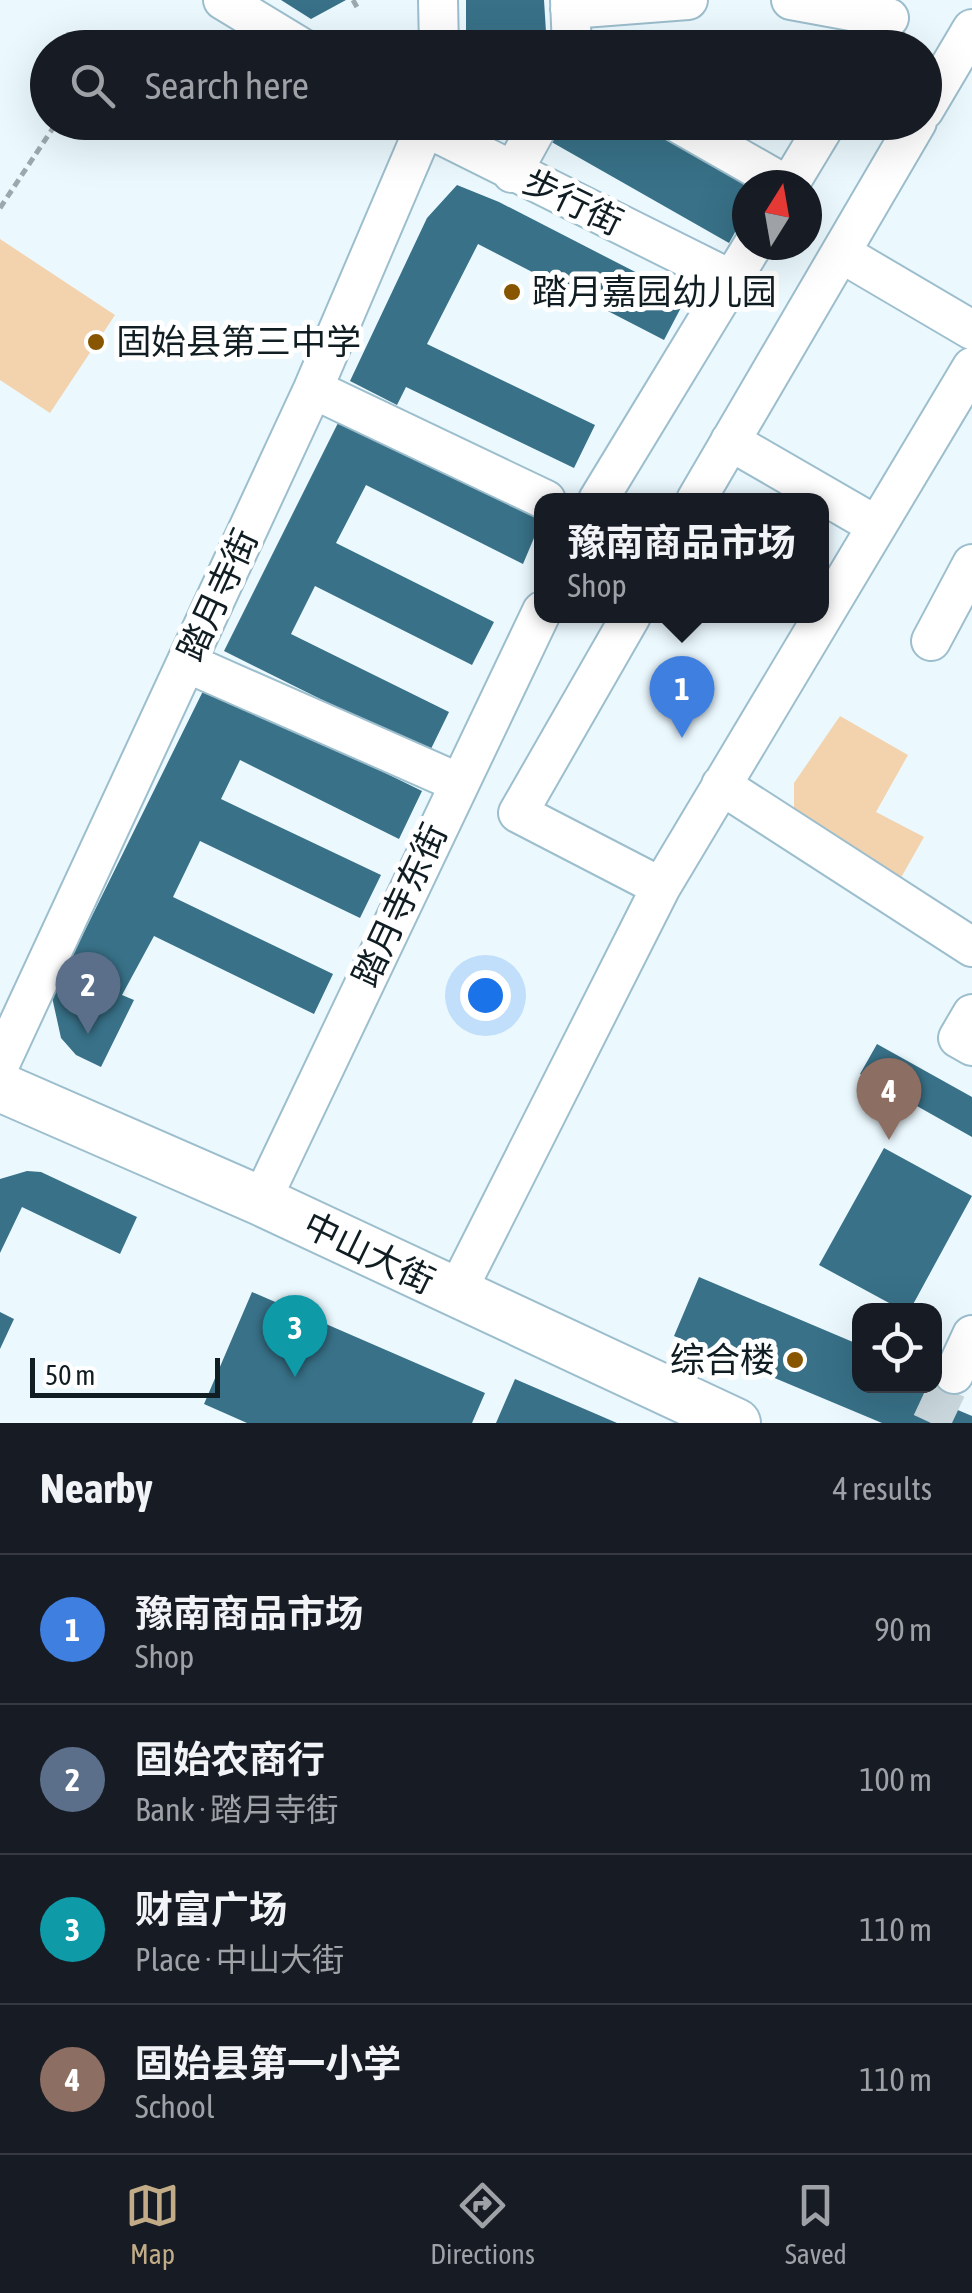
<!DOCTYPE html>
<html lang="en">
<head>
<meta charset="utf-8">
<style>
  :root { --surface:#171b24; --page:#20242c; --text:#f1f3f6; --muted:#9ea1a6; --line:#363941; --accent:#c2ac87 }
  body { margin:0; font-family:"Asap Condensed","Noto Sans SC",sans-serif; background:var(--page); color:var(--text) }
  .controls { position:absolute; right:30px; bottom:30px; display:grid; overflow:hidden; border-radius:20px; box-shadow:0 10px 40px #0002 }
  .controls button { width:90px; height:90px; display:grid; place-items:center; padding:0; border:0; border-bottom:2px solid var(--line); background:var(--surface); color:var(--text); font:50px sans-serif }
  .compass { position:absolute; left:732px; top:170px; width:90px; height:90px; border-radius:50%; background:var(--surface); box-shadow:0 10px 40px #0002; rotate:11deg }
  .scale { position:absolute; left:30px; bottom:25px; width:190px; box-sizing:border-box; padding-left:10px; border:5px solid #101d22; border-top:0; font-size:28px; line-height:35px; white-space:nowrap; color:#101d22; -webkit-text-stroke:8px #fff; paint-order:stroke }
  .you { position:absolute; left:485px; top:995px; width:35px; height:35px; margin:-25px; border:8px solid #fff; border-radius:50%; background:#1a73e8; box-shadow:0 0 0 15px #1a73e833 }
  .badge { display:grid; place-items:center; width:65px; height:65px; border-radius:50%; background:var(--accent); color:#fff; font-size:32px; font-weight:700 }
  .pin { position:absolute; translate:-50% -82px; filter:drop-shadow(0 2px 5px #0008) }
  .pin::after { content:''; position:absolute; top:52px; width:35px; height:30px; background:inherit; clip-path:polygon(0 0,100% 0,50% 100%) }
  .popup { position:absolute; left:534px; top:493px; width:295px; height:130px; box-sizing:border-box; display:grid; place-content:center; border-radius:20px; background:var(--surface); filter:drop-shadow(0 2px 8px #0005); font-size:32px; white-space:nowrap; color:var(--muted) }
  .popup b { font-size:38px; color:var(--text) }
  .popup::after { content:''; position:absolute; left:50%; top:100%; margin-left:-20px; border:20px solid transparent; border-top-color:var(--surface) }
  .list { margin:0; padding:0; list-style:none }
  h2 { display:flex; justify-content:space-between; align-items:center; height:130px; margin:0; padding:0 40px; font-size:42px }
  h2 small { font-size:32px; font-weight:400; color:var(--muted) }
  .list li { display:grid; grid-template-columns:65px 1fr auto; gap:30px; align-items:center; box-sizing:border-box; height:150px; padding:0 40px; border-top:2px solid var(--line) }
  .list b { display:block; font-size:38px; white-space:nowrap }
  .list p { margin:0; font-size:32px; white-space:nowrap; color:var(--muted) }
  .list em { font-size:32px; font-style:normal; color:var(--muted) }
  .icon { flex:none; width:55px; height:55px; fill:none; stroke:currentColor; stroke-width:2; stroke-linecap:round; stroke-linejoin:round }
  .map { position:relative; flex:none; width:972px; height:1423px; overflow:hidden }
  .search { position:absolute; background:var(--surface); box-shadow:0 10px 40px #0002; left:30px; right:30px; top:30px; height:110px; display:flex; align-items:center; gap:25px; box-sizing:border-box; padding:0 35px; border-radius:55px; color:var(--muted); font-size:38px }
  .sheet { height:730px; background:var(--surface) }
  nav { display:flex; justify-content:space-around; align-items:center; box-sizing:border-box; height:140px; border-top:2px solid var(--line); background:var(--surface); font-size:28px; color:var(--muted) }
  nav a { display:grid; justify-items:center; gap:5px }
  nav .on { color:var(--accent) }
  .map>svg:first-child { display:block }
</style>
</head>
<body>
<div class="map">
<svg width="972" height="1423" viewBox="0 0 972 1423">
  <rect width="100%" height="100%" fill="#ebf9ff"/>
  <path fill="#f3d2ae" d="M 0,239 L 115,315 L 50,413 L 0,380 Z
    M 840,716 L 908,755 L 876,812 L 924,837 L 898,883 L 794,825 L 794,783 Z"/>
  <path fill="#387188" d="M 281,0 L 346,0 L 311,19 Z
    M 466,0 L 544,0 L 547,48 L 466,48 Z
    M 549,122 L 641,122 L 747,183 L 747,211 L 729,243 L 541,136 Z
    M 457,185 L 499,202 L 686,298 L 664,340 L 478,244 L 427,344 L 595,425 L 574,468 L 406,387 L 397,405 L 350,381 L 427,218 Z
    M 340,419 L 542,519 L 523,564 L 366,485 L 336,543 L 494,622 L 472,665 L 315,586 L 291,634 L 449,712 L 429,753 L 224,651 Z
    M 206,685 L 422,791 L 399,839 L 240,760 L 221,799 L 381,875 L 360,918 L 200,841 L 173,897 L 333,974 L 314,1014 L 154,936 L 122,995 L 134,1000 L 101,1067 L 76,1055 L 61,1038 L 52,997 Z
    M 877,1044 L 972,1097 L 972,1137 L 860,1074 Z
    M 884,1148 L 972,1196 L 910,1310 L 902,1310 L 819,1265 Z
    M 27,1171 L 41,1172 L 137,1217 L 120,1254 L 22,1207 L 0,1253 L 0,1179 Z
    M 699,1277 L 860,1345 L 860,1386 L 934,1386 L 934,1376 L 961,1387 L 953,1408 L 972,1416 L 972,1423 L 882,1423 L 674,1336 Z
    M 252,1292 L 485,1393 L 472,1423 L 247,1423 L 204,1404 Z
    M 0,1312 L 14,1319 L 0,1349 Z
    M 515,1379 L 617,1423 L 496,1423 Z"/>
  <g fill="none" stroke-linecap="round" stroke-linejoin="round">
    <path stroke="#cad8de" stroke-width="38" stroke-dasharray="38 19" stroke-linecap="butt" d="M 931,1423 L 954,1374"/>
    <defs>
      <path id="minor" d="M 223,0 L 302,48
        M 438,0 L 439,48
        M 570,0 L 572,48
        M 791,0 L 889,18
        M 570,9 L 688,0
        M 924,110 L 972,29
        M 415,122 L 732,280
        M 676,122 L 786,185
        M 512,173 L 540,122
        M 789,185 L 827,122
        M 841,253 L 972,330
        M 313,389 L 546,500
        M 730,441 L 877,526
        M 598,500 L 753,245
        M 696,500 L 917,122
        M 631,616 L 518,813 L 661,887
        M 931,641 L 972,564
        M 187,663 L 457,782
        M 721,785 L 972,947
        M 972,1014 L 958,1038 L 972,1046
        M 0,1064 L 313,389 L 427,122
        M 261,1201 L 542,611
        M 455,1295 L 661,887 L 972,367
        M 954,1374 L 972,1335"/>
      <path id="major" d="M 0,1087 L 261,1201 L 736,1423"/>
    </defs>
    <use href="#minor" stroke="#9dbecd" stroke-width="42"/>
    <use href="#major" stroke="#9dbecd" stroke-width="52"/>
    <path stroke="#9ba8ae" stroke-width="5" stroke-dasharray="8 5" stroke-linecap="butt" d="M 353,0 L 358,9
      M 0,208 L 57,122
      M 757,292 L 778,303"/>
    <use href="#minor" stroke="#fff" stroke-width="38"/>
    <use href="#major" stroke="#fff" stroke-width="48"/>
  </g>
  <g fill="#850" stroke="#fff" stroke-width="4">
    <circle cx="512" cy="292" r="10"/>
    <circle cx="96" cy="342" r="10"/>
    <circle cx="795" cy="1360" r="10"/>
  </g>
  <g text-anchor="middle" stroke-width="10" stroke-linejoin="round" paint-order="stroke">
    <g font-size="35" fill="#101d22" stroke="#fff">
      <text transform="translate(573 202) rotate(26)" y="12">步行街</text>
      <text transform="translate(218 595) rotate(-65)" y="12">踏月寺街</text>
      <text transform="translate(400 905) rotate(-65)" y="12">踏月寺东街</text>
      <text transform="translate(369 1253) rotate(26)" y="12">中山大街</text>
    </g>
    <g font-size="35" fill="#101d22" stroke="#fff" text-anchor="start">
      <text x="532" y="304">踏月嘉园幼儿园</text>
      <text x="116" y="354">固始县第三中学</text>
      <text x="775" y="1372" text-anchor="end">综合楼</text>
    </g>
  </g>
</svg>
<div class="controls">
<button><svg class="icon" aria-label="locate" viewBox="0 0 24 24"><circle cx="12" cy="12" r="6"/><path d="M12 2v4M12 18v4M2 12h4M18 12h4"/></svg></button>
</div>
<svg class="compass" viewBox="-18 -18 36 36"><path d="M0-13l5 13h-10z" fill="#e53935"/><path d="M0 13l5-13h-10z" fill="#9ea1a6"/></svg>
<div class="scale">50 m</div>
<div class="you"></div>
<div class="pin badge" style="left:682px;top:738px;background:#3f7fe0">1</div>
<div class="popup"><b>豫南商品市场</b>Shop</div>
<div class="pin badge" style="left:88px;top:1034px;background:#5c6f8a">2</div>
<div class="pin badge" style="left:295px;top:1377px;background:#0f9aa8">3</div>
<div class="pin badge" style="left:889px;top:1140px;background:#8d6e63">4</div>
<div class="search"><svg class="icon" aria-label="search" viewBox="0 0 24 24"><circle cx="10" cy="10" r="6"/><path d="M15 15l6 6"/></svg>Search here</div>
</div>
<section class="sheet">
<h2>Nearby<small>4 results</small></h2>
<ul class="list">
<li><span class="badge" style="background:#3f7fe0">1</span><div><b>豫南商品市场</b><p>Shop</p></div><em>90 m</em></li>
<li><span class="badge" style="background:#5c6f8a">2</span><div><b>固始农商行</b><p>Bank · 踏月寺街</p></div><em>100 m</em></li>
<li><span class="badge" style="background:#0f9aa8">3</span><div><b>财富广场</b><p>Place · 中山大街</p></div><em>110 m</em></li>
<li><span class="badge" style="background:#8d6e63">4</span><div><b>固始县第一小学</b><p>School</p></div><em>110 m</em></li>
</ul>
</section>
<nav>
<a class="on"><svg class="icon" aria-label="map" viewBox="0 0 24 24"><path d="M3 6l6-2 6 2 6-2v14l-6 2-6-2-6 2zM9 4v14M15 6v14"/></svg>Map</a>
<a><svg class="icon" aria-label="directions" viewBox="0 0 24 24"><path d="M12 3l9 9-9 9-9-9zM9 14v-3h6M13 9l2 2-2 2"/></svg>Directions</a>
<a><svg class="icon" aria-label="saved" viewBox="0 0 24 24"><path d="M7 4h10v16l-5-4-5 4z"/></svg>Saved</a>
</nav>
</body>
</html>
